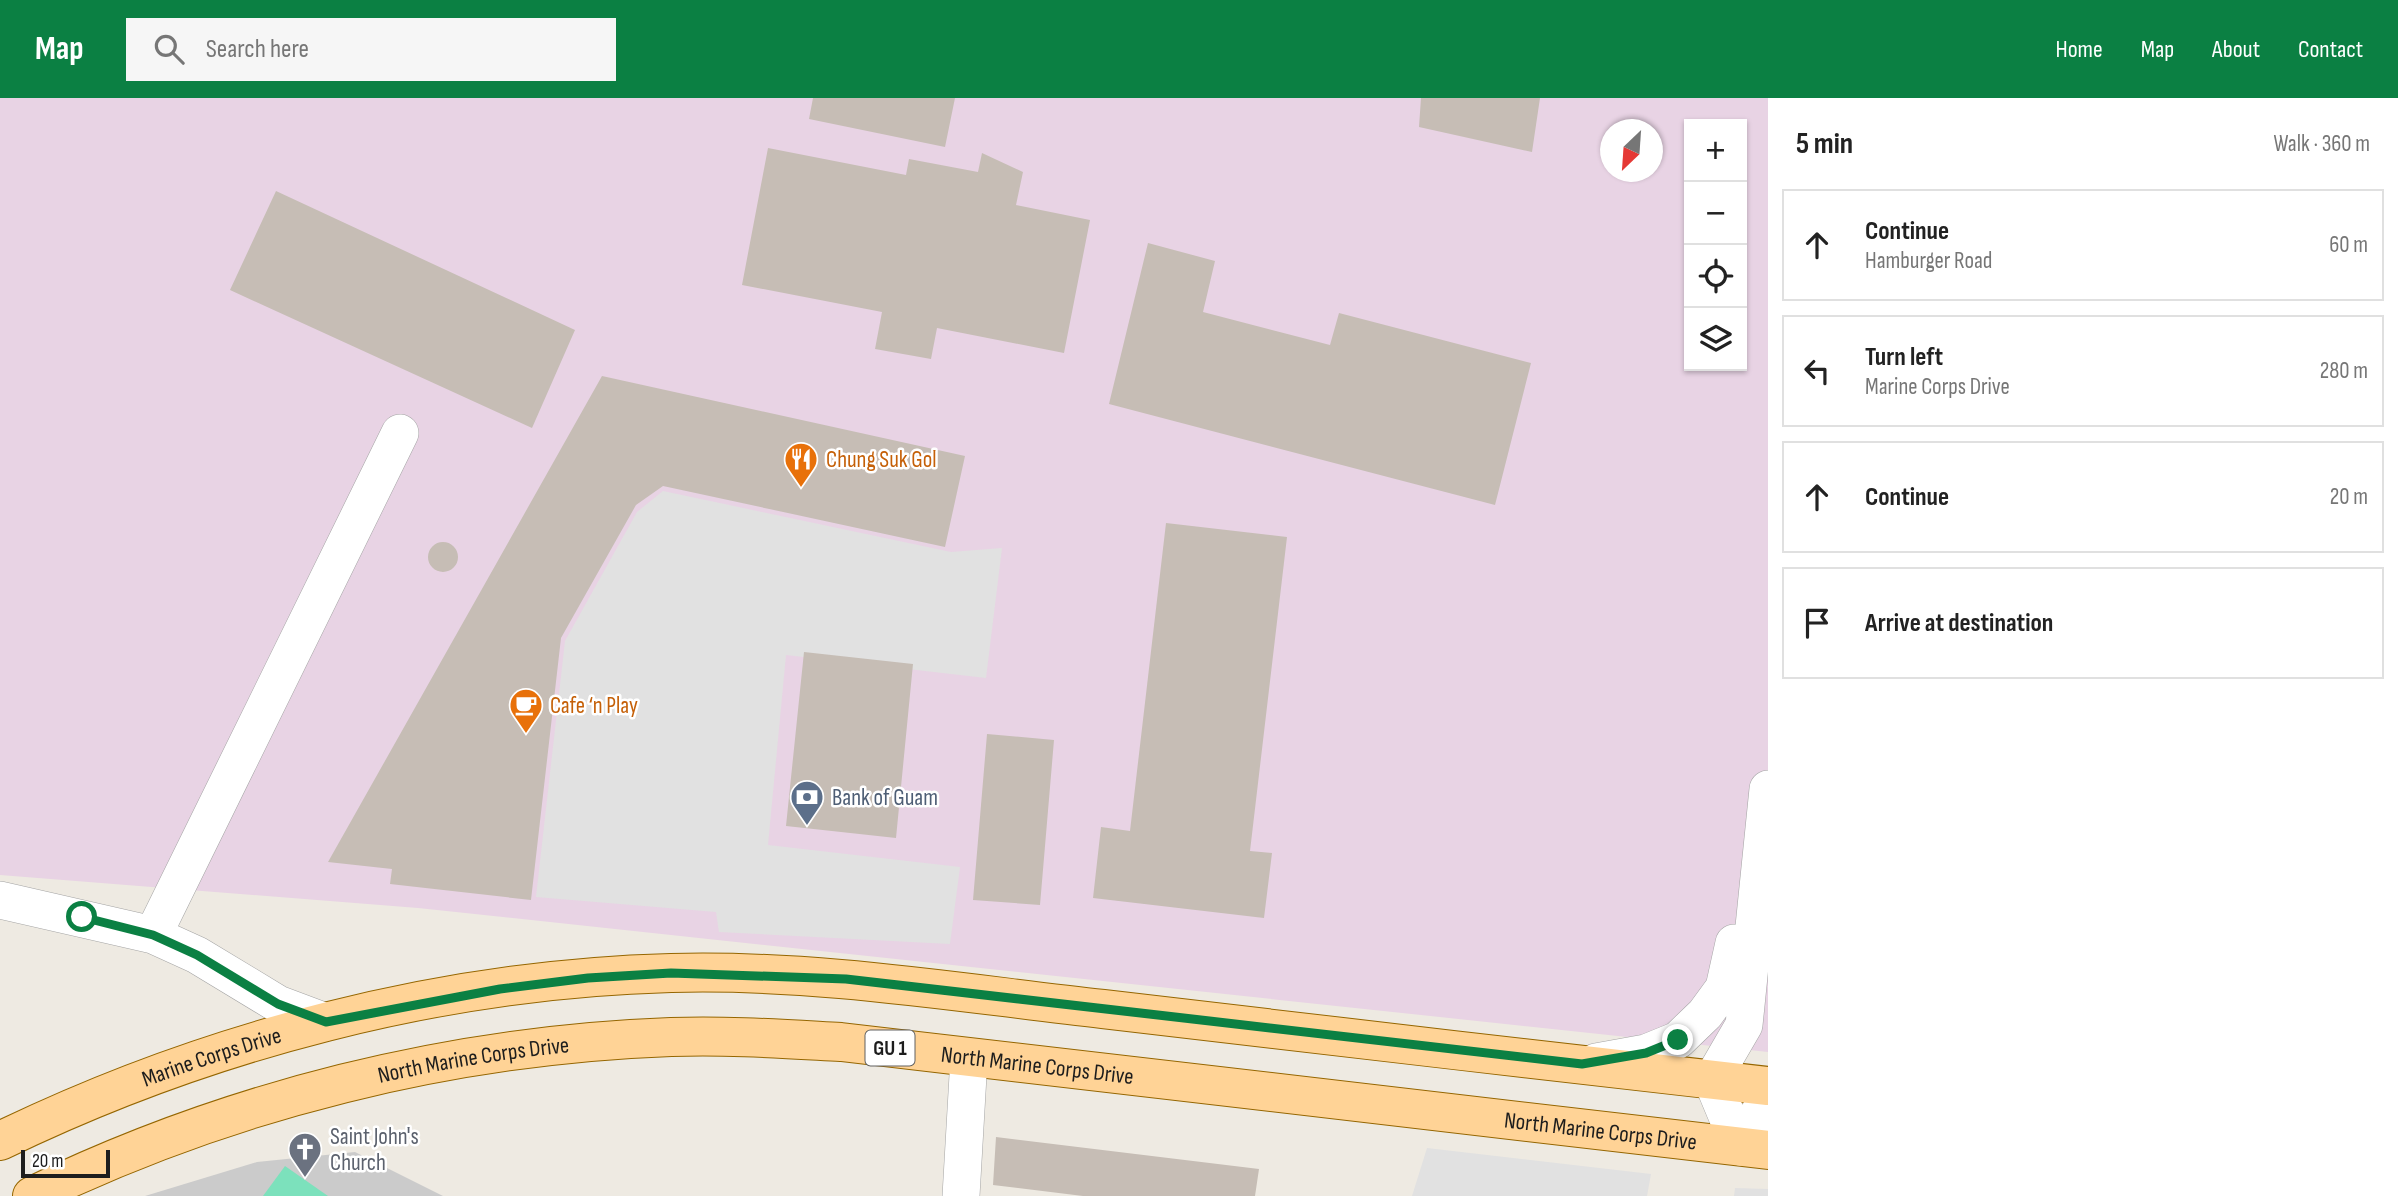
<!DOCTYPE html>
<html lang="en">
<head>
<meta charset="utf-8">
<style>
  :root { --surface:#fff; --page:#f6f6f6; --text:#222; --muted:#767676; --line:#e0e0e0; --accent:#0b8043 }
  body { margin:0; font-family:"Sofia Sans Condensed",sans-serif; background:var(--page); color:var(--text) }
  .controls { position:absolute; right:21px; top:21px; display:grid; overflow:hidden; border-radius:0px; box-shadow:0 2px 5px #0004 }
  .controls button { width:63px; height:63px; display:grid; place-items:center; padding:0; border:0; border-bottom:2px solid var(--line); background:var(--surface); color:var(--text); font:35px sans-serif }
  .compass { position:absolute; left:1600px; top:21px; width:63px; height:63px; border-radius:50%; background:var(--surface); box-shadow:0 2px 5px #0004; rotate:205deg }
  .scale { position:absolute; left:21px; bottom:18px; width:89px; box-sizing:border-box; padding-left:7px; border:4px solid #1d1d1d; border-top:0; font-size:19px; line-height:24px; white-space:nowrap; color:#1d1d1d; -webkit-text-stroke:5px #fff; paint-order:stroke }
  .stop { position:absolute; width:21px; height:21px; margin:-16px; border:5px solid #0b8043; border-radius:50%; background:#fff }
  .stop.end { background:#0b8043; border-color:#fff; box-shadow:0 2px 7px #0008 }
  .list { margin:0; padding:0; list-style:none }
  h2 { display:flex; justify-content:space-between; align-items:center; height:91px; margin:0; padding:0 28px; font-size:30px }
  h2 small { font-size:23px; font-weight:400; color:var(--muted) }
  .list li { display:grid; grid-template-columns:46px 1fr auto; gap:21px; align-items:center; box-sizing:border-box; height:112px; margin:0 14px 14px; padding:0 14px; border:2px solid var(--line); border-radius:0px }
  .list b { display:block; font-size:26px; white-space:nowrap }
  .list p { margin:0; font-size:23px; white-space:nowrap; color:var(--muted) }
  .list em { font-size:23px; font-style:normal; color:var(--muted) }
  .icon { flex:none; width:38px; height:38px; fill:none; stroke:currentColor; stroke-width:2; stroke-linecap:round; stroke-linejoin:round }
  .map { position:relative; flex:none; width:1768px; height:1098px; overflow:hidden }
  header { display:flex; align-items:center; gap:42px; box-sizing:border-box; height:98px; padding:0 35px; background:var(--accent); color:#fff }
  header strong { font-size:33px }
  nav { display:flex; gap:38px; margin-inline-start:auto; font-size:24px }
  .search { width:490px; height:63px; background:var(--page); display:flex; align-items:center; gap:18px; box-sizing:border-box; padding:0 24px; border-radius:0px; color:var(--muted); font-size:26px }
  main { display:flex }
  aside { flex:1; background:var(--surface) }
  .map>svg:first-child { display:block }
</style>
</head>
<body>
<header>
<strong>Map</strong>
<div class="search"><svg class="icon" aria-label="search" viewBox="0 0 24 24"><circle cx="10" cy="10" r="6"/><path d="M15 15l6 6"/></svg>Search here</div>
<nav><a>Home</a><a>Map</a><a>About</a><a>Contact</a></nav>
</header>
<main>
<div class="map">
<svg width="1768" height="1098" viewBox="0 0 1768 1098">
  <rect width="100%" height="100%" fill="#eeeae2"/>
  <path fill="#e8d3e4" fill-rule="evenodd" d="M 0,0 L 1768,0 L 1768,954 L 418,810 L 0,777 ZM 1689,26 L 1742,26 L 1742,268 L 1689,268 ZM 1610,32 L 1652,32 L 1652,74 L 1610,74 Z"/>
  <path fill="#cbcbcb" d="M 355,1054 L 443,1098 L 145,1098 L 257,1064 Z"/>
  <path fill="#7ce1bc" d="M 285,1068 L 328,1098 L 263,1098 Z"/>
  <path fill="#e1e1e1" d="M 663,393 L 951,454 L 1002,450 L 986,580 L 786,557 L 768,747 L 960,769 L 950,846 L 719,834 L 716,814 L 536,799 L 565,543 L 637,414 Z
    M 1427,1050 L 1651,1076 L 1647,1098 L 1412,1098 Z
    M 1735,1090 L 1768,1091 L 1768,1098 L 1734,1098 Z"/>
  <path fill="#c6bdb5" d="M 813,0 L 955,0 L 945,49 L 809,21 Z
    M 1421,0 L 1540,0 L 1532,54 L 1419,29 Z
    M 768,50 L 906,77 L 909,61 L 978,74 L 982,55 L 1023,74 L 1016,107 L 1090,122 L 1064,255 L 937,230 L 931,261 L 875,251 L 882,214 L 742,187 Z
    M 276,93 L 575,232 L 532,330 L 230,192 Z
    M 1148,145 L 1215,163 L 1203,214 L 1330,247 L 1339,215 L 1531,265 L 1495,407 L 1109,306 Z
    M 602,278 L 965,358 L 945,449 L 663,388 L 636,407 L 561,540 L 531,802 L 390,786 L 392,771 L 328,764 Z
    M 1166,425 L 1287,439 L 1250,753 L 1272,755 L 1264,820 L 1093,800 L 1101,729 L 1130,733 Z
    M428 459a15 15 0 1 1 30 0a15 15 0 1 1-30 0Z
    M 804,554 L 913,566 L 896,740 L 786,728 Z
    M 987,636 L 1054,642 L 1040,807 L 973,802 Z
    M 996,1039 L 1259,1071 L 1255,1098 L 1083,1098 L 993,1087 Z"/>
  <g fill="none" stroke-linecap="round" stroke-linejoin="round">
    <defs>
      <path id="minor" d="M 0,802 L 153,837 L 197,857 L 278,906 L 326,924
        M 153,837 L 400,335
        M 1596,964 L 1646,955 L 1678,942 L 1705,916 L 1724,890 L 1734,845
        M 1740,1049 L 1712,982 L 1744,927 L 1768,691
        M 1740,1049 L 1768,999
        M 961,1098 L 969,960"/>
      <g id="major">
        <path id="s1" d="M 0,1043 C 206,943 441,881 671,875 C 816,871 960,895 1103,911 C 1325,937 1546,963 1768,988"/>
        <path id="s2" d="M 32,1098 C 230,1002 451,947 671,939 C 728,937 785,941 841,944 L 1768,1052"/>
      </g>
    </defs>
    <use href="#minor" stroke="#a4a4a4" stroke-width="38"/>
    <use href="#major" stroke="#956600" stroke-width="40"/>
    <use href="#minor" stroke="#fff" stroke-width="37"/>
    <use href="#major" stroke="#ffd396" stroke-width="38"/>
  </g>
  <g fill="none" stroke-linecap="round" stroke-linejoin="round">
    <path stroke="#0b8043" stroke-width="9" d="M 82,819 L 153,837 L 197,857 L 278,906 L 326,924 L 500,891 L 588,880 L 671,875 L 846,881 L 1582,966 L 1646,955 L 1678,942"/>
  </g>
  <defs>
    <symbol id="restaurant-pin" viewBox="-11 -11 22 30"><path d="M0 17L-7.5 6A9.5 9.5 0 1 1 7.5 6Z" fill="#e8710a" stroke="#fff"/><path d="M-5-6h1v4h1v-4h1v4h1v-4h1v5L-1.5 .5V6h-2V.5L-5-1ZM5-6V6H3V1.5H1.5Q1.5-4 5-6Z" fill="#fff"/></symbol>
    <symbol id="cafe-pin" viewBox="-11 -11 22 30"><path d="M0 17L-7.5 6A9.5 9.5 0 1 1 7.5 6Z" fill="#e8710a" stroke="#fff"/><path d="M-5.5-4.5H6V0H3Q3 3.5 0 3.5H-2.5Q-5.5 3.5-5.5 0ZM3-3.2v2h1.7v-2ZM-6 4.5H4V6H-6Z" fill="#fff"/></symbol>
    <symbol id="bank-pin" viewBox="-11 -11 22 30"><path d="M0 17L-7.5 6A9.5 9.5 0 1 1 7.5 6Z" fill="#5c6f8a" stroke="#fff"/><path d="M-6-4H6V4H-6ZM0-2.3a2.3 2.3 0 1 0 0 4.6a2.3 2.3 0 1 0 0-4.6Z" fill="#fff"/></symbol>
    <symbol id="church-pin" viewBox="-11 -11 22 30"><path d="M0 17L-7.5 6A9.5 9.5 0 1 1 7.5 6Z" fill="#6b7280" stroke="#fff"/><path d="M-1.2-6h2.4v3.5h3.3v2.4h-3.3V6h-2.4V-.1h-3.3v-2.4h3.3Z" fill="#fff"/></symbol>
  </defs>
  <g fill-rule="evenodd">
    <use href="#restaurant-pin" x="782" y="342" width="38" height="52"/>
    <use href="#cafe-pin" x="507" y="588" width="38" height="52"/>
    <use href="#bank-pin" x="788" y="680" width="38" height="52"/>
    <use href="#church-pin" x="286" y="1032" width="38" height="52"/>
  </g>
  <g text-anchor="middle" stroke-width="5" stroke-linejoin="round" paint-order="stroke">
    <rect fill="#fff" stroke="#616161" stroke-width="2" x="865.5" y="932.5" width="49" height="35" rx="5"/>
    <g font-size="21" font-weight="bold" fill="#1d1d1d">
      <text x="890" y="957">GU 1</text>
    </g>
    <g font-size="23" fill="#c56008" stroke="#fff" text-anchor="start">
      <text x="826" y="369">Chung Suk Gol</text>
      <text x="550" y="615">Cafe ‘n Play</text>
    </g>
    <g font-size="23" fill="#4e5e75" stroke="#fff" text-anchor="start">
      <text x="832" y="707">Bank of Guam</text>
    </g>
    <g font-size="23" fill="#1d1d1d" stroke="#fff">
      <text dy="8" stroke="none"><textPath href="#s1" startOffset="228">Marine Corps Drive</textPath></text>
      <text dy="8" stroke="none"><textPath href="#s2" startOffset="464">North Marine Corps Drive</textPath></text>
      <text dy="8" stroke="none"><textPath href="#s2" startOffset="1031">North Marine Corps Drive</textPath></text>
      <text dy="8" stroke="none"><textPath href="#s2" startOffset="1598">North Marine Corps Drive</textPath></text>
    </g>
    <g font-size="23" fill="#5b616d" stroke="#fff" text-anchor="start">
      <text x="330" y="1046">Saint John's<tspan x="330" dy="26">Church</tspan></text>
    </g>
  </g>
</svg>
<div class="controls">
<button>+</button>
<button>−</button>
<button><svg class="icon" aria-label="locate" viewBox="0 0 24 24"><circle cx="12" cy="12" r="6"/><path d="M12 2v4M12 18v4M2 12h4M18 12h4"/></svg></button>
<button><svg class="icon" aria-label="layers" viewBox="0 0 24 24"><path d="M12 4l9 5-9 5-9-5zM3 14l9 5 9-5"/></svg></button>
</div>
<svg class="compass" viewBox="-18 -18 36 36"><path d="M0-13l5 13h-10z" fill="#e53935"/><path d="M0 13l5-13h-10z" fill="#767676"/></svg>
<div class="scale">20 m</div>
<div class="stop" style="left:82px;top:819px"></div>
<div class="stop end" style="left:1678px;top:942px"></div>
</div>
<aside>
<h2>5 min<small>Walk · 360 m</small></h2>
<ul class="list">
<li><svg class="icon" aria-label="ahead" viewBox="0 0 24 24"><path d="M12 20V5M6 11l6-6 6 6"/></svg><div><b>Continue</b><p>Hamburger Road</p></div><em>60 m</em></li>
<li><svg class="icon" aria-label="left" viewBox="0 0 24 24"><path d="M17 20v-9H6M10 6l-5 5 5 5"/></svg><div><b>Turn left</b><p>Marine Corps Drive</p></div><em>280 m</em></li>
<li><svg class="icon" aria-label="ahead" viewBox="0 0 24 24"><path d="M12 20V5M6 11l6-6 6 6"/></svg><div><b>Continue</b></div><em>20 m</em></li>
<li><svg class="icon" aria-label="arrive" viewBox="0 0 24 24"><path d="M6 21V4h12l-3 4 3 4H6"/></svg><div><b>Arrive at destination</b></div></li>
</ul>
</aside>
</main>
</body>
</html>
